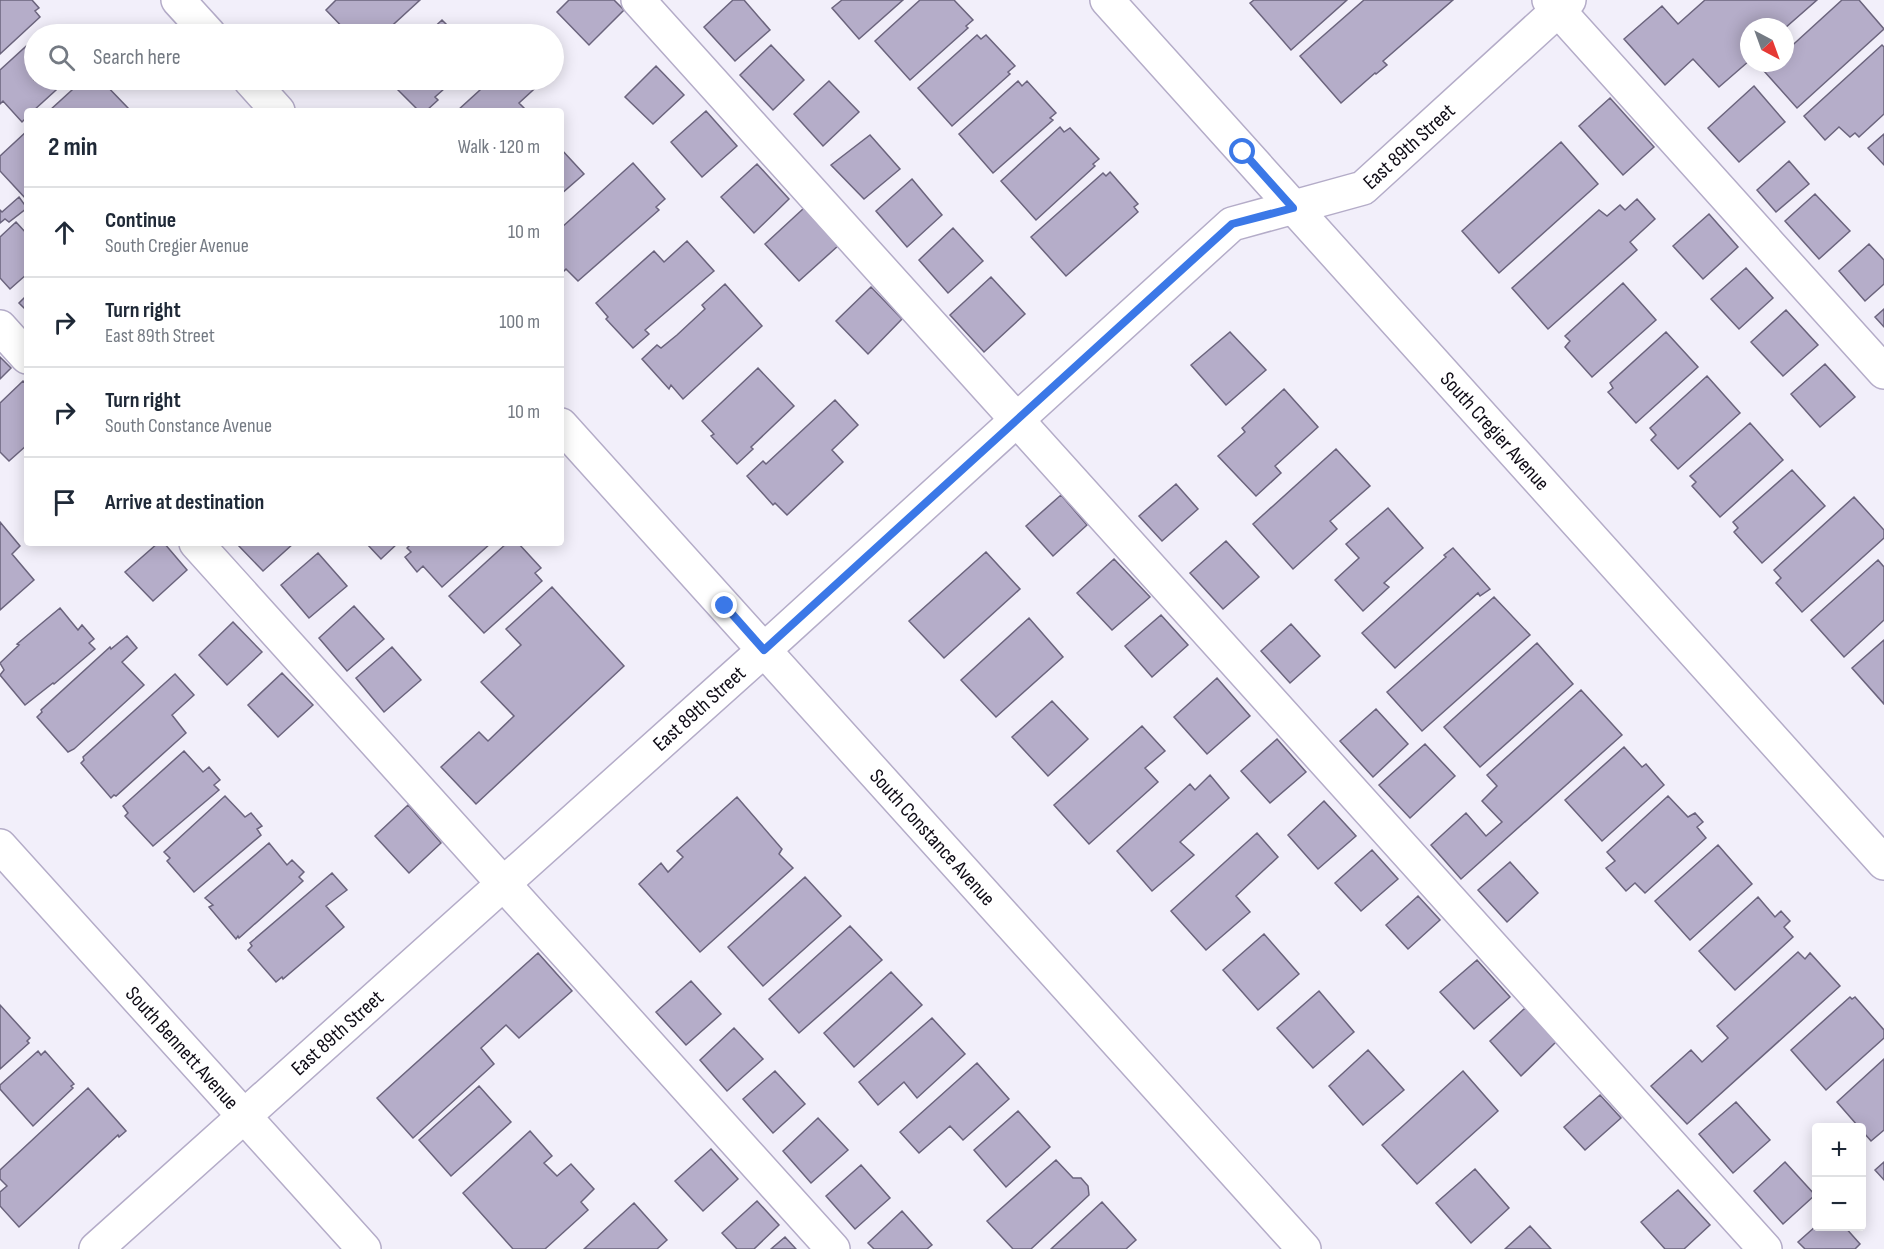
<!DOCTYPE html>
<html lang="en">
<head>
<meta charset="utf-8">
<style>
  :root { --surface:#fff; --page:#f6f6f7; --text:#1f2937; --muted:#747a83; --line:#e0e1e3 }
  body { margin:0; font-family:"Sofia Sans Condensed",sans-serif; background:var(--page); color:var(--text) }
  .controls { position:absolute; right:18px; bottom:18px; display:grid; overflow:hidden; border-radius:6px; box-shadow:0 3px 15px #0003 }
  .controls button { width:54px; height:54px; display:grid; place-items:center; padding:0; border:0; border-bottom:2px solid var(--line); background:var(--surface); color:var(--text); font:30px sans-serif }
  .compass { position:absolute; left:1740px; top:18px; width:54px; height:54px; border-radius:50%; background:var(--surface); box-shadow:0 3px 15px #0003; rotate:139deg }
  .stop { position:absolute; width:18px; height:18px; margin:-14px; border:4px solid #3b78e7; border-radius:50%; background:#fff }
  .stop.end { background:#3b78e7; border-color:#fff; box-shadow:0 2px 6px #0008 }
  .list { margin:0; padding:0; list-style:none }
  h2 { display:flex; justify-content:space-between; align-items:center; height:78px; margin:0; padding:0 24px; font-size:26px }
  h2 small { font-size:20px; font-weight:400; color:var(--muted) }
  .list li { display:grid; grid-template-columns:39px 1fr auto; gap:18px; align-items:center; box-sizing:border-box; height:90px; padding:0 24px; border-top:2px solid var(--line) }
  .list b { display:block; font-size:22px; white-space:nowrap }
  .list p { margin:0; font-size:20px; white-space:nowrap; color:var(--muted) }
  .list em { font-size:20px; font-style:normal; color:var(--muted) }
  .icon { flex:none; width:33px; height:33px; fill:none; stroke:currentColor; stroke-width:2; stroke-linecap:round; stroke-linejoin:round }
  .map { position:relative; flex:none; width:1884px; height:1249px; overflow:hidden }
  .search { position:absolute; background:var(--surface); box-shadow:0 3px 15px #0003; left:24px; top:24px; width:540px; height:66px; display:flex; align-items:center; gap:15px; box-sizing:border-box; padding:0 21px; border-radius:33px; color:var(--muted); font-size:22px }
  .panel { position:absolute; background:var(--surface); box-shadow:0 3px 15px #0003; left:24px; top:108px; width:540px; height:438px; border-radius:6px }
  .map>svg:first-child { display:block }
</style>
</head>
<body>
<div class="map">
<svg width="1884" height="1249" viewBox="0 0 1884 1249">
  <rect width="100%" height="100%" fill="#f2effa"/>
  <path fill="#b5adc9" stroke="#6b647d" stroke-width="1.5" d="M 0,0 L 32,0 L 39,8 L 35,11 L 40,17 L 0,54 Z
    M 336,0 L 420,0 L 383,34 L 349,34 L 326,10 Z
    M 569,0 L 614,0 L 624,10 L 589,45 L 557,12 Z
    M 733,0 L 744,0 L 770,30 L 735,61 L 704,27 Z
    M 842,0 L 903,0 L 859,39 L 832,8 Z
    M 920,0 L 954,0 L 973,20 L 966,26 L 968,28 L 910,80 L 875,41 Z
    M 1254,0 L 1347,0 L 1291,50 L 1250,3 Z
    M 1364,0 L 1453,0 L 1383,61 L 1387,65 L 1376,74 L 1375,73 L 1341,103 L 1300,56 Z
    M 1705,0 L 1817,0 L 1785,28 L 1749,27 L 1749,61 L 1719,87 L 1693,59 L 1665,85 L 1624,39 L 1662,6 L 1678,24 Z
    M 1842,0 L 1859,0 L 1884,29 L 1797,108 L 1764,71 L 1772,63 L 1785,63 L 1785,52 Z
    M 442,20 L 456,34 L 427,34 Z
    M 55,26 L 62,34 L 40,34 L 48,27 L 50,29 Z
    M 977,35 L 981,39 L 986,35 L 1015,66 L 1008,72 L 1010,74 L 952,126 L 918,88 Z
    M 34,39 L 34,80 L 67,80 L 33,111 L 27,111 L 27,117 L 22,122 L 3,101 L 0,104 L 0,70 Z
    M 771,45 L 804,80 L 773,110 L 740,75 Z
    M 1882,45 L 1884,47 L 1884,114 L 1859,137 L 1855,133 L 1850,137 L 1839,127 L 1825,140 L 1804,116 Z
    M 656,66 L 684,95 L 653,124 L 625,97 Z
    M 83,80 L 101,80 L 128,108 L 125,111 L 49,111 Z
    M 394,80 L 454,80 L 435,97 L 438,100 L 426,111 L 419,111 L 396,88 L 399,85 Z
    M 491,80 L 544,80 L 519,103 L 527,111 L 457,111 Z
    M 829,81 L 859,112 L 823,146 L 794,114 Z
    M 1018,81 L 1022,86 L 1027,81 L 1056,113 L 1050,118 L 1053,120 L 993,173 L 959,134 Z
    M 1754,86 L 1785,122 L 1739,162 L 1708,128 Z
    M 1610,98 L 1654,147 L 1623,175 L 1579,126 Z
    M 706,111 L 737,146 L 702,177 L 671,142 Z
    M 1060,127 L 1064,132 L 1070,128 L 1099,159 L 1093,164 L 1095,166 L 1036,220 L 1001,181 Z
    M 27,131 L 27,200 L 0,171 L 0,156 Z
    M 1884,134 L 1884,165 L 1868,148 Z
    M 870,135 L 900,169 L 864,199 L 831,165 Z
    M 1561,142 L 1598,184 L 1499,273 L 1462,231 Z
    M 561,149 L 584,174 L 561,194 Z
    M 1789,161 L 1809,184 L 1776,212 L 1757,190 Z
    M 633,163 L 665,199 L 656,207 L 659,210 L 578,281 L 566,269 L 563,272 L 561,269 L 561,228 Z
    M 757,164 L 789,199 L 754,233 L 721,197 Z
    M 1110,172 L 1138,204 L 1134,207 L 1138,212 L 1066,276 L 1031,237 L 1103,173 L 1106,176 Z
    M 912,179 L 942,215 L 907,247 L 876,211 Z
    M 1815,194 L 1850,231 L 1819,259 L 1785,221 Z
    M 19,197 L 27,208 L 9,222 L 5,219 L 0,223 L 0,210 L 2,212 Z
    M 1637,199 L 1655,219 L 1630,242 L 1637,250 L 1548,329 L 1512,288 L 1599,210 L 1607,216 L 1620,205 L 1625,210 Z
    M 804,208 L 839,245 L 799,281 L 765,244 Z
    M 1709,214 L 1738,247 L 1703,279 L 1673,246 Z
    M 16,222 L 27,234 L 27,274 L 10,289 L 0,278 L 0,237 Z
    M 953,228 L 983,261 L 948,293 L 919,260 Z
    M 687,241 L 714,271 L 645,330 L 649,334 L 633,348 L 606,319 L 608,317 L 596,303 L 654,251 L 664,262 Z
    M 1869,244 L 1884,260 L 1884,284 L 1865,301 L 1839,271 Z
    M 1746,268 L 1773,298 L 1739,329 L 1711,299 Z
    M 991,277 L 1025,314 L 984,352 L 950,315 Z
    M 1623,283 L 1656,320 L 1592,377 L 1565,347 L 1570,341 L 1565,336 Z
    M 725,284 L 762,326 L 683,399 L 671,385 L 669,389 L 642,359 L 657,345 L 661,348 L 677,335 L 705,309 L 702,305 Z
    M 871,287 L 902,319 L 868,354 L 836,321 Z
    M 27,295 L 27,311 L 19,303 Z
    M 1884,309 L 1884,327 L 1875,317 Z
    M 1786,310 L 1818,345 L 1783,376 L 1751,342 Z
    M 1230,332 L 1266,370 L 1226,405 L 1191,365 Z
    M 1666,332 L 1698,367 L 1636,423 L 1608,392 L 1613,388 L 1610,383 Z
    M 0,357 L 11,368 L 0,379 Z
    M 1825,364 L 1855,397 L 1820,427 L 1791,394 Z
    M 758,368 L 794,406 L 751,447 L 753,449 L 737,464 L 711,436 L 714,434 L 702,421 Z
    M 1707,376 L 1740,413 L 1678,469 L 1651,440 L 1656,435 L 1650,428 Z
    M 23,381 L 27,385 L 27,445 L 9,461 L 0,452 L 0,403 Z
    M 1284,389 L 1318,427 L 1275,466 L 1281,473 L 1256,496 L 1218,456 L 1245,432 L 1242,428 Z
    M 835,400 L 858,425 L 832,450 L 843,462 L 787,515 L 775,503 L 773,505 L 747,476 L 763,461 L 766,464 Z
    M 1750,423 L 1783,460 L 1720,517 L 1692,486 L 1696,482 L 1690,476 Z
    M 1336,449 L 1370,486 L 1330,521 L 1337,529 L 1293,569 L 1253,524 Z
    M 1792,470 L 1825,506 L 1762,563 L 1734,532 L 1738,528 L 1733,522 Z
    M 1176,484 L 1198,509 L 1162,541 L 1139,516 Z
    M 1061,495 L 1087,525 L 1053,556 L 1026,526 Z
    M 1854,497 L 1884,530 L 1884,538 L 1802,612 L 1776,583 L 1781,578 L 1774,570 Z
    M 1388,508 L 1423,548 L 1384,583 L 1389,587 L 1363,611 L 1335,580 L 1359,558 L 1346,544 Z
    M 0,522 L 20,546 L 12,554 L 34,580 L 0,610 Z
    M 1226,541 L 1259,577 L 1223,609 L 1190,573 Z
    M 158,543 L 164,543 L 187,570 L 153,601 L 125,572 Z
    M 236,543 L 294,543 L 263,571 Z
    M 366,543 L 398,543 L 381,559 Z
    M 412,543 L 491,543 L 442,587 L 423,566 L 417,572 L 405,557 L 411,552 L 407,548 Z
    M 507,543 L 518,543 L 541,568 L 535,573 L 542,581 L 484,633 L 449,596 Z
    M 1453,548 L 1490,589 L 1480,596 L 1478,593 L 1395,668 L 1362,633 L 1446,557 L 1444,555 Z
    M 986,552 L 1020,589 L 944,658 L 909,621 Z
    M 318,553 L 347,586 L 309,618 L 281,585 Z
    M 1114,559 L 1150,597 L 1112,630 L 1077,593 Z
    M 1878,560 L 1884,567 L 1884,620 L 1844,657 L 1811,620 Z
    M 552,587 L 624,666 L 476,804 L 441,767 L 479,732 L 488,741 L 514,716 L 481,682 L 521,645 L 506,629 Z
    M 1494,597 L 1530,635 L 1422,731 L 1387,692 Z
    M 354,606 L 384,639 L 347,671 L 319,638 Z
    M 60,608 L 78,630 L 82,625 L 94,639 L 89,643 L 95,649 L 54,684 L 53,683 L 25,705 L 0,675 L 4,670 L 0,663 L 19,645 L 17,644 Z
    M 1161,615 L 1188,645 L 1152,677 L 1125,646 Z
    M 1029,618 L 1063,657 L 996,717 L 961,680 Z
    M 233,622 L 262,652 L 227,685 L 199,655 Z
    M 1291,624 L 1320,656 L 1290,683 L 1261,651 Z
    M 127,636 L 137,648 L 122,662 L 144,685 L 74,749 L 68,752 L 37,717 L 42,712 L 41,710 L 110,647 L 111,649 Z
    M 1884,640 L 1884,704 L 1852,668 Z
    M 1537,643 L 1573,684 L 1480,767 L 1444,727 Z
    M 392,647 L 421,680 L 384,712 L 356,678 Z
    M 282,673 L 313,705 L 278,737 L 248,705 Z
    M 175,674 L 194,695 L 172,715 L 186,733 L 116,796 L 114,795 L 111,798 L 81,763 L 84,760 L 83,757 Z
    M 1217,678 L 1250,716 L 1207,754 L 1174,717 Z
    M 1581,690 L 1622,735 L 1461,879 L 1431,845 L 1466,813 L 1486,836 L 1502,822 L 1482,801 L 1497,786 L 1487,775 Z
    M 1052,701 L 1088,739 L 1048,776 L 1012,737 Z
    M 1376,709 L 1408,744 L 1373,777 L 1340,741 Z
    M 1142,726 L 1165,751 L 1145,768 L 1158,782 L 1089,844 L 1054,805 Z
    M 1277,739 L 1306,772 L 1270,803 L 1241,771 Z
    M 1425,744 L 1455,776 L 1410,818 L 1379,785 Z
    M 1624,747 L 1642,767 L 1646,764 L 1664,785 L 1602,841 L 1565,800 Z
    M 184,751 L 203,772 L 209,767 L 220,780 L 214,785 L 219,790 L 153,846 L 125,816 L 128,813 L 123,806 Z
    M 1210,775 L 1229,798 L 1180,842 L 1194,855 L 1152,891 L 1117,851 L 1190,784 L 1195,790 Z
    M 225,796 L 245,817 L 251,813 L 262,826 L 257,829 L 261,835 L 194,892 L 167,861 L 170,858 L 164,852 Z
    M 1668,796 L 1688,817 L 1695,813 L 1703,822 L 1697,827 L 1706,838 L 1645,893 L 1635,883 L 1626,891 L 1606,868 L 1615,861 L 1607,852 Z
    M 737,797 L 782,849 L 779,854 L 793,868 L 700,952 L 639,884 L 661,863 L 668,872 L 683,857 L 677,851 Z
    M 1324,801 L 1356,836 L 1318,869 L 1288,835 Z
    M 408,805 L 441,843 L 409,873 L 375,836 Z
    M 1257,833 L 1278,857 L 1236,896 L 1250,912 L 1206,950 L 1171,911 Z
    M 269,843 L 287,865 L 292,860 L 304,872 L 299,877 L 303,881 L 239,938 L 238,936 L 236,939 L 209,907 L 213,905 L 205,898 Z
    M 1718,845 L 1752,884 L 1690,940 L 1655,901 Z
    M 1372,850 L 1398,879 L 1361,911 L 1335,883 Z
    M 1510,862 L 1538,893 L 1507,922 L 1478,890 Z
    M 332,873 L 347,890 L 326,906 L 344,927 L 283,979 L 282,977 L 276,982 L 248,950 L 252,946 L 250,943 Z
    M 805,877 L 841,916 L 763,986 L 728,947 Z
    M 1418,896 L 1440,920 L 1408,949 L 1386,925 Z
    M 1758,897 L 1775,917 L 1781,911 L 1790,921 L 1784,927 L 1793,937 L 1735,990 L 1699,951 Z
    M 850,926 L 882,960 L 799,1033 L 769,999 Z
    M 1264,934 L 1299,974 L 1258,1010 L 1223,970 Z
    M 1798,952 L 1805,959 L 1810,953 L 1840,986 L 1687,1124 L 1651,1086 L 1691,1050 L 1702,1062 L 1728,1038 L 1717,1026 Z
    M 538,953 L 572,991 L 519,1038 L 506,1025 L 481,1048 L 494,1064 L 413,1138 L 377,1098 Z
    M 1477,960 L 1510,997 L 1474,1029 L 1440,992 Z
    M 891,972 L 922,1005 L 854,1067 L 824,1033 Z
    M 691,981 L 721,1014 L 686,1045 L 656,1012 Z
    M 1319,991 L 1354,1032 L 1313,1068 L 1277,1028 Z
    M 1850,997 L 1852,999 L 1855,997 L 1884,1030 L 1884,1038 L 1826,1090 L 1791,1050 Z
    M 0,1005 L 30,1038 L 27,1041 L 29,1043 L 0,1069 Z
    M 1525,1008 L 1556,1042 L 1521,1076 L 1490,1041 Z
    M 932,1018 L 965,1054 L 917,1098 L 904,1082 L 878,1105 L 859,1082 Z
    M 734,1028 L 763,1059 L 727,1091 L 700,1060 Z
    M 1368,1050 L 1404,1090 L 1363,1125 L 1329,1086 Z
    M 38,1051 L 41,1055 L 45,1051 L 74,1084 L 71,1086 L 73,1088 L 33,1126 L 0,1089 L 0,1085 Z
    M 1884,1059 L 1884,1130 L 1871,1141 L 1837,1102 Z
    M 977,1063 L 1009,1099 L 963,1140 L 950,1126 L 919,1153 L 900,1132 Z
    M 775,1071 L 805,1104 L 773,1133 L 743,1099 Z
    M 1463,1071 L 1498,1111 L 1417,1184 L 1382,1145 Z
    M 479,1086 L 511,1122 L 451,1176 L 419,1140 Z
    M 88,1088 L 126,1131 L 119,1137 L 118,1135 L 19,1227 L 0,1206 L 0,1192 L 7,1186 L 0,1179 L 0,1170 Z
    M 1600,1095 L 1621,1118 L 1585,1150 L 1564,1127 Z
    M 1736,1102 L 1770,1140 L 1733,1173 L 1699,1134 Z
    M 1018,1111 L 1050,1147 L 1006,1187 L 974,1150 Z
    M 818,1118 L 848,1150 L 811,1183 L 783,1151 Z
    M 530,1131 L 552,1156 L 544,1163 L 557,1176 L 571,1164 L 594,1189 L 581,1202 L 588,1210 L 545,1249 L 513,1249 L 463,1193 Z
    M 711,1149 L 738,1179 L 703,1211 L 675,1181 Z
    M 1056,1160 L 1073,1178 L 1081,1178 L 1088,1186 L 1089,1195 L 1031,1249 L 1013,1249 L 987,1221 Z
    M 1785,1162 L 1815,1195 L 1783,1224 L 1754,1191 Z
    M 1884,1162 L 1884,1180 L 1875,1170 Z
    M 861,1165 L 890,1198 L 855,1229 L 826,1196 Z
    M 1475,1169 L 1509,1208 L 1471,1243 L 1436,1203 Z
    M 1678,1190 L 1710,1225 L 1684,1249 L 1665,1249 L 1641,1222 Z
    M 757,1201 L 779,1225 L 754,1249 L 737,1249 L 722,1233 Z
    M 1102,1202 L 1136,1240 L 1126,1249 L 1051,1249 Z
    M 634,1203 L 667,1240 L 657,1249 L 584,1249 Z
    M 902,1211 L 932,1245 L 927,1249 L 874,1249 L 868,1243 Z
    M 1530,1226 L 1551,1249 L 1505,1249 Z
    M 1816,1226 L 1844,1226 L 1860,1244 L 1855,1249 L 1805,1249 L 1798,1242 Z
    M 785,1237 L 796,1249 L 771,1249 Z"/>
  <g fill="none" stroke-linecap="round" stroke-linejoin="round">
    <defs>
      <g id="minor">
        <path d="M 178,0 L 209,34"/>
        <path d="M 638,0 L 1765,1249"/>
        <path id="s1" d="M 1107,0 L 1884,863"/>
        <path d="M 1549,0 L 1884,372"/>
        <path d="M 250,80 L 278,111"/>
        <path d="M 0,327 L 27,357"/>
        <path id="s2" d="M 561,425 L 1304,1249"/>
        <path d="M 196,543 L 833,1249"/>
        <path id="s3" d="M 0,846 L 364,1249"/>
        <path id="s4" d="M 96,1249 L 764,650 L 1232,224 L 1363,188 L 1569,0"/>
      </g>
    </defs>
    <use href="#minor" stroke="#b4acc8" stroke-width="36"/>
    <use href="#minor" stroke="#fff" stroke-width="33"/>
  </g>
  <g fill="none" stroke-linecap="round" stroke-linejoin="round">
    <path stroke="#3b78e7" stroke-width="8" d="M 725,606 L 764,650 L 1232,224 L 1293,208 L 1243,152"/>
  </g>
  <g text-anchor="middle" stroke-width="4.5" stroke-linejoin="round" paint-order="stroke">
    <g font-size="21" fill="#0f0c16" stroke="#fefefe">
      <text dy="7" stroke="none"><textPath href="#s4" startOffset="1728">East 89th Street</textPath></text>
      <text dy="7" stroke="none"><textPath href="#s1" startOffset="580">South Cregier Avenue</textPath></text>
      <text dy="7" stroke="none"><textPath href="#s4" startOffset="810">East 89th Street</textPath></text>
      <text dy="7" stroke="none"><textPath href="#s2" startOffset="555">South Constance Avenue</textPath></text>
      <text dy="7" stroke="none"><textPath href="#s4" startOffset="324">East 89th Street</textPath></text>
      <text dy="7" stroke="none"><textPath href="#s3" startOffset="272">South Bennett Avenue</textPath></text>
    </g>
  </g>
</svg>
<div class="controls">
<button>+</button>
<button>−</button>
</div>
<svg class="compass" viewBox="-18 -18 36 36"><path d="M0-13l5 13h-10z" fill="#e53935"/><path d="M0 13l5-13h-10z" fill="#747a83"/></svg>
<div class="stop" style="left:1243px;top:152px"></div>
<div class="stop end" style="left:725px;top:606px"></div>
<div class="search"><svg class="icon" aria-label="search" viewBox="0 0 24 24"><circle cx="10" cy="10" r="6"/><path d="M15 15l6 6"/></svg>Search here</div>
<section class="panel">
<h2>2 min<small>Walk · 120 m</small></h2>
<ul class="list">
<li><svg class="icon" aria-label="ahead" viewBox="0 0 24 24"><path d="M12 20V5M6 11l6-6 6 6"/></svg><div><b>Continue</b><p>South Cregier Avenue</p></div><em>10 m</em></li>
<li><svg class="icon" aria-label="right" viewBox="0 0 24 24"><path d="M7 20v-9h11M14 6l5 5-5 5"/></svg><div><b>Turn right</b><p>East 89th Street</p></div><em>100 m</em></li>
<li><svg class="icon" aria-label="right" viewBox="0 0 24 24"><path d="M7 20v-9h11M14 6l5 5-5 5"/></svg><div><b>Turn right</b><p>South Constance Avenue</p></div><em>10 m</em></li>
<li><svg class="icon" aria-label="arrive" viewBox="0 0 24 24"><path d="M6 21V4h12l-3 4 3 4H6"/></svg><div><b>Arrive at destination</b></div></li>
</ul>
</section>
</div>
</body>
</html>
